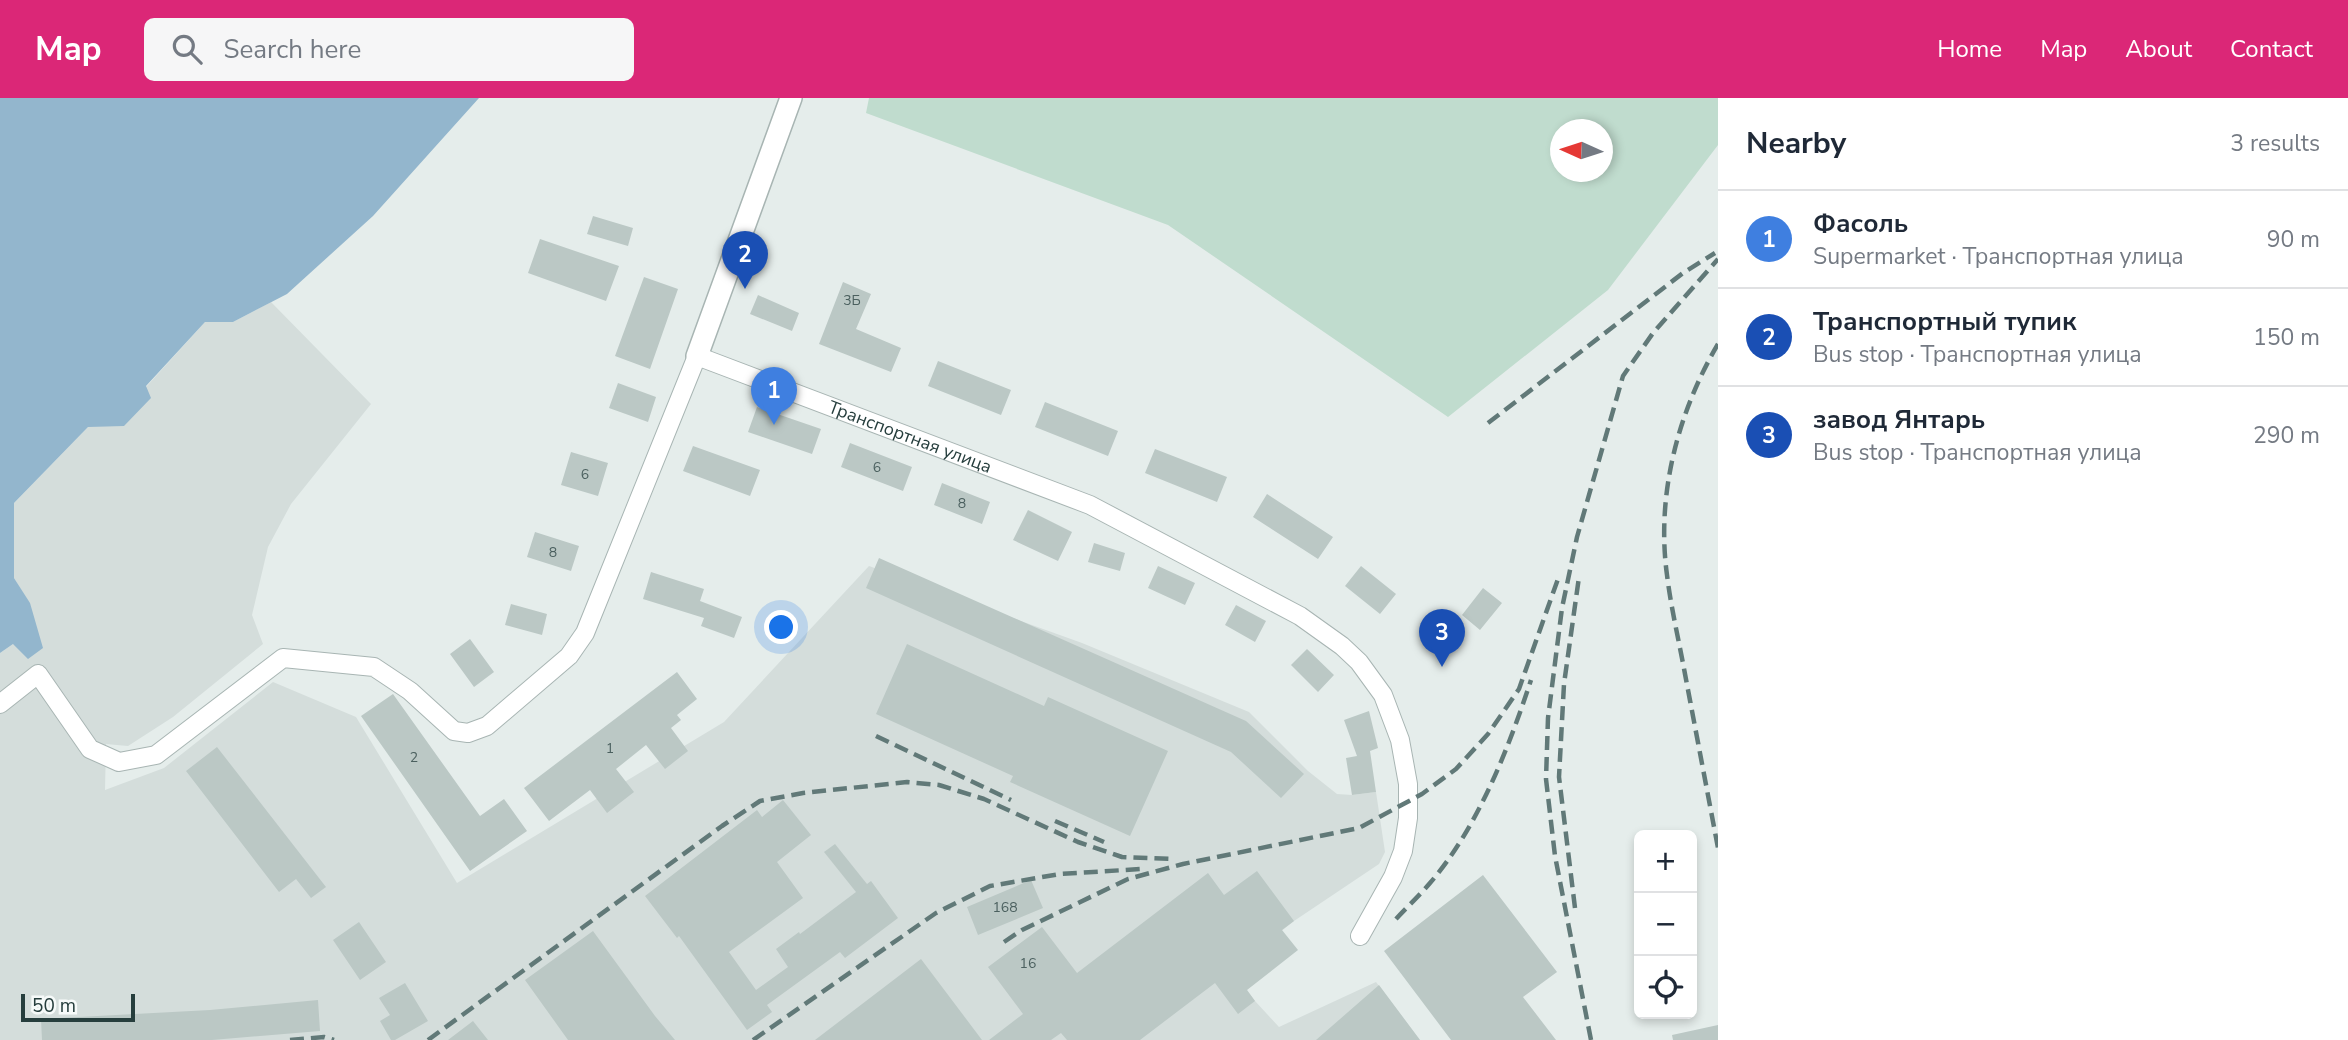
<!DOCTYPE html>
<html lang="en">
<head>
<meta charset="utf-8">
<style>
  :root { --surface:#fff; --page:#f6f6f7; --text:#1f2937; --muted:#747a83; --line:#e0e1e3; --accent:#db2777 }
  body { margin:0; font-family:"Nunito Sans",sans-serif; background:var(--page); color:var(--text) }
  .controls { position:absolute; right:21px; bottom:21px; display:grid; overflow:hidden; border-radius:10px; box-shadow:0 4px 10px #0003 }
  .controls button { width:63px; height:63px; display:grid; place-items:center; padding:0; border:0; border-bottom:2px solid var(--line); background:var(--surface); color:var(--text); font:35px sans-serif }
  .compass { position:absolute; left:1550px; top:21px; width:63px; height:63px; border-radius:50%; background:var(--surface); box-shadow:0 4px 10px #0003; rotate:273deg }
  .scale { position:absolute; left:21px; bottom:18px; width:114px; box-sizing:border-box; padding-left:7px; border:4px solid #263e3d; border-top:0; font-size:19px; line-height:24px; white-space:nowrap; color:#263e3d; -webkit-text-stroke:5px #f6faf9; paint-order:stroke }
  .you { position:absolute; left:782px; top:530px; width:24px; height:24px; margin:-18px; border:5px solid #fff; border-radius:50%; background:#1a73e8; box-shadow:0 0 0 10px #1a73e833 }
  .badge { display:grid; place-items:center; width:46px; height:46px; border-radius:50%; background:var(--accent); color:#fff; font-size:23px; font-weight:700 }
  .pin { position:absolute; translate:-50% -58px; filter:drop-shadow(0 2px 4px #0008) }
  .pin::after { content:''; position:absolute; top:37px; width:24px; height:21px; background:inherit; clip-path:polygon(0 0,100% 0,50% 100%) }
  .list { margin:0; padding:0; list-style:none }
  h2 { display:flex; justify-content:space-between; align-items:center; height:91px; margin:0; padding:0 28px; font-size:30px }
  h2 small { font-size:23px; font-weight:400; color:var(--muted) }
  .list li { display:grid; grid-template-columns:46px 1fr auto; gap:21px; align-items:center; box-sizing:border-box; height:98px; padding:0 28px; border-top:2px solid var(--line) }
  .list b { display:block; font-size:26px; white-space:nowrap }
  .list p { margin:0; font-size:23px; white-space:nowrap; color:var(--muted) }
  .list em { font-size:23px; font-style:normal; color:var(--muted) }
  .icon { flex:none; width:38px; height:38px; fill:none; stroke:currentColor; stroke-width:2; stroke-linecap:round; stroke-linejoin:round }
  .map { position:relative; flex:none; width:1718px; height:942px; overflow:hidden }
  header { display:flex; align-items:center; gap:42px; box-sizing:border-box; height:98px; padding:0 35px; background:var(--accent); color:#fff }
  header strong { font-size:33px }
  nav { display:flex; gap:38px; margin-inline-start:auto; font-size:24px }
  .search { width:490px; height:63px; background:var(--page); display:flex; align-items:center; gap:18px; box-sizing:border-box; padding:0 24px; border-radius:10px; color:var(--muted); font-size:26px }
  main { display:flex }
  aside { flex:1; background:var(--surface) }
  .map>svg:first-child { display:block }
</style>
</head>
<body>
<header>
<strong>Map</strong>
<div class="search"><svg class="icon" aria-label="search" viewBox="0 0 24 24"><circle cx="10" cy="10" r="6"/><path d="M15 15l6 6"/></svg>Search here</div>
<nav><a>Home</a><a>Map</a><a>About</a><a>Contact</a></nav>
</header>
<main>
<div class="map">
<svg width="1718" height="942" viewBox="0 0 1718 942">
  <rect width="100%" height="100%" fill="#e5edeb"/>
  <path fill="#d4dddb" d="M 271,204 L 371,306 L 291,406 L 268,449 L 252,517 L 263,546 L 173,619 L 128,648 L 106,646 L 105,692 L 164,670 L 273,584 L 356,619 L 457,785 L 724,624 L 869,468 L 1082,545 L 1249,614 L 1308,673 L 1337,696 L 1352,697 L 1376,694 L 1385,754 L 1379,766 L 1294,823 L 1232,872 L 1255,903 L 1279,929 L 1376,884 L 1420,942 L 0,942 L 0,555 L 13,546 L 30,506 L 14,480 L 14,405 L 88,329 L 146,289 L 205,224 L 233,224 Z"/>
  <path fill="#c0dcce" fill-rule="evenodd" d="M 869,0 L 1718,0 L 1718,47 L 1608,192 L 1448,319 L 1168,127 L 866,15 ZM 1560,32 L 1602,32 L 1602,74 L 1560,74 Z"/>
  <path fill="#93b6cd" d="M 0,0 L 479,0 L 373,118 L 287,196 L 233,224 L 205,224 L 146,288 L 151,300 L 124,328 L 88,329 L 14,405 L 14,480 L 30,505 L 43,550 L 28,561 L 13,546 L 0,555 Z"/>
  <path fill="#bbc8c5" d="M 593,118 L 633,130 L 628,148 L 587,136 Z
    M 540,141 L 619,168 L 606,203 L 528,175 Z
    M 644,179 L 678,191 L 650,271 L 615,258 Z
    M 843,184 L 871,196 L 856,231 L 901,250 L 891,274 L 819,246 Z
    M 758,197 L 799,215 L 792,233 L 750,216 Z
    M 938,263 L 1011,292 L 1001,317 L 928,288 Z
    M 618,285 L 656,299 L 648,324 L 609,310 Z
    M 1045,304 L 1118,333 L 1108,358 L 1035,329 Z
    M 757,309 L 821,331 L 812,356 L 748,334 Z
    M 850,345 L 912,369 L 903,393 L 841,369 Z
    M 693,348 L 760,372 L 750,398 L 683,373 Z
    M 1155,351 L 1227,379 L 1217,404 L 1145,375 Z
    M 571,354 L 608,365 L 598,398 L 561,387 Z
    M 942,385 L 990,404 L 982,426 L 934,407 Z
    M 1267,396 L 1333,439 L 1318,461 L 1253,419 Z
    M 1028,412 L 1072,434 L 1058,463 L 1013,442 Z
    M 535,434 L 579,448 L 571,473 L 527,459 Z
    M 1094,445 L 1125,455 L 1120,473 L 1088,464 Z
    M 879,460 L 1246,623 L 1304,676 L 1281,700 L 1231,654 L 866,490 Z
    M 1158,468 L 1195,485 L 1185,507 L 1148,490 Z
    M 1361,468 L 1396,496 L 1380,516 L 1345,488 Z
    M 651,474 L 704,491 L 700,503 L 742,519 L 734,540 L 701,528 L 704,520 L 643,501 Z
    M 1483,490 L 1502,505 L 1480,532 L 1462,517 Z
    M 511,506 L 547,516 L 542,537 L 505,527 Z
    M 1236,507 L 1266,523 L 1255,544 L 1225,527 Z
    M 470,541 L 494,574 L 474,589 L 450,556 Z
    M 907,546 L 1044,608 L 1048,599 L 1168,653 L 1130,738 L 1010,684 L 1013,678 L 876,616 Z
    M 1307,551 L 1334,577 L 1318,594 L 1291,567 Z
    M 677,574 L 697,601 L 677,617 L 681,622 L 671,630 L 688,653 L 665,671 L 646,647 L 616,671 L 634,694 L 607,715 L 590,692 L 549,723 L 524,690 Z
    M 393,596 L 480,718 L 504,701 L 527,733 L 470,773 L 361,618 Z
    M 1369,613 L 1378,650 L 1370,653 L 1376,694 L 1352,697 L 1346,660 L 1357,658 L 1344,622 Z
    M 217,649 L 326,789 L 311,800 L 296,781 L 279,794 L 186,673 Z
    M 783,702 L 811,737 L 777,764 L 803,800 L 729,854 L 756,892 L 788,869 L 776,851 L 799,834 L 800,836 L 856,794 L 824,754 L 835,746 L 867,786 L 871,783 L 898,820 L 845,860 L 840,854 L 767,907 L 772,914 L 747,932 L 679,838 L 677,840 L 645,798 L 757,712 L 762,719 Z
    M 1257,773 L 1294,823 L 1282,832 L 1298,852 L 1247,892 L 1255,903 L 1238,916 L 1215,885 L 1140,942 L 1067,942 L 1061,935 L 1051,942 L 989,942 L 1023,916 L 988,869 L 1042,829 L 1077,875 L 1208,775 L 1224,797 Z
    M 1483,777 L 1557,874 L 1523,899 L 1556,942 L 1451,942 L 1384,853 Z
    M 1031,782 L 1043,810 L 978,837 L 967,809 Z
    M 359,824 L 386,864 L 360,882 L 333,842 Z
    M 593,833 L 655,918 L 675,942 L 568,942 L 525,882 Z
    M 921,861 L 982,942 L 815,942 Z
    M 405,885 L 428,923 L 395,942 L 391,942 L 380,923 L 390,917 L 379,900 Z
    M 1379,887 L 1420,942 L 1316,942 Z
    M 318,902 L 320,933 L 212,942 L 42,942 L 41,921 L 210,912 Z
    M 473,923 L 488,942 L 448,942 Z
    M 1718,927 L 1718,942 L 1673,942 L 1672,937 Z"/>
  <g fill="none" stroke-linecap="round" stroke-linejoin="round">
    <defs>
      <g id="minor">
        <path id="s1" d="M 0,606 L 38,576 L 90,651 L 119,664 L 156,657 L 283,560 L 374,569 L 410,593 L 454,633 L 468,635 L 487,628 L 569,558 L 585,535 L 697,258 L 1090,407 L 1300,518 L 1342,548 L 1359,564 L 1383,597 L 1400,642 L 1408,686 L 1408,720 L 1403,753 L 1393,779 L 1360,838"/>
      </g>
      <path id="tertiary" d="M 697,258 L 791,0"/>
    </defs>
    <use href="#minor" stroke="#a8b5b3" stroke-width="20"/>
    <use href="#tertiary" stroke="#a8b5b3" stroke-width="24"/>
    <use href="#minor" stroke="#fff" stroke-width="18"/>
    <use href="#tertiary" stroke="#fff" stroke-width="21"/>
    <path stroke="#617978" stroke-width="4.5" stroke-dasharray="14 7" stroke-linecap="butt" d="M 1718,246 C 1678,314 1656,397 1667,477 C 1671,510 1679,543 1685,576 C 1696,634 1707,692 1718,750
      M 1488,325 L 1683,175 L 1715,155
      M 876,638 L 1011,702
      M 1055,723 L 1104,744
      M 1575,810 L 1559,679 L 1564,586 L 1579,479
      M 1396,821 C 1407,809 1419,798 1430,785 C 1478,729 1508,652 1531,582
      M 1004,844 L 1022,832 L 1128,781 L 1183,766 L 1359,730 L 1422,696 L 1456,671 L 1488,636 L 1519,591 L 1559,478
      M 290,942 L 324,939 L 334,942
      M 428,942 L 722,728 L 760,703 L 803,695 L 907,684 L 939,687 L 984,701 L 1078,744 L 1122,759 L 1173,761
      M 753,942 L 936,815 L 990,788 L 1060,776 L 1141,771
      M 1591,942 L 1555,758 L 1546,681 L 1548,620 L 1562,510 L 1577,439 L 1623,278 L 1653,235 L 1718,161"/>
  </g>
  <g text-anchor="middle" stroke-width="7" stroke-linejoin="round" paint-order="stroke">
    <g font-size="14" fill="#4b605f">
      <text x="852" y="207">3Б</text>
      <text x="877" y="374">6</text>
      <text x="585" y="381">6</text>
      <text x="962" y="410">8</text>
      <text x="553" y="459">8</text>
      <text x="610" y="655">1</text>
      <text x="414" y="664">2</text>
      <text x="1005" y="814">168</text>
      <text x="1028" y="870">16</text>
    </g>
    <g font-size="18" fill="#263e3d" stroke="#f6faf9">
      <text dy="6" stroke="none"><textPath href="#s1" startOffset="1260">Транспортная улица</textPath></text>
    </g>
  </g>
</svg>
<div class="controls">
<button>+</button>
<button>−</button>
<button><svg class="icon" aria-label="locate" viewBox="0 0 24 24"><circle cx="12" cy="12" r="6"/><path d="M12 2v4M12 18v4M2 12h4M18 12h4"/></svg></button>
</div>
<svg class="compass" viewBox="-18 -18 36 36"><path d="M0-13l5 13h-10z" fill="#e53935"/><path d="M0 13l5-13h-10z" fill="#747a83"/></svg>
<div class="scale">50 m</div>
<div class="you"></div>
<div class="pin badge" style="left:774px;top:327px;background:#3f7fe0">1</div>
<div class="pin badge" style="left:745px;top:191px;background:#1a4fb4">2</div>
<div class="pin badge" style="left:1442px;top:569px;background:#1a4fb4">3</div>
</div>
<aside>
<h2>Nearby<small>3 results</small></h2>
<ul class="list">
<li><span class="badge" style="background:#3f7fe0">1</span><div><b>Фасоль</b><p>Supermarket · Транспортная улица</p></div><em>90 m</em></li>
<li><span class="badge" style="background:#1a4fb4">2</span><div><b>Транспортный тупик</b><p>Bus stop · Транспортная улица</p></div><em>150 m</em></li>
<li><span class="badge" style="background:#1a4fb4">3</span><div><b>завод Янтарь</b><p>Bus stop · Транспортная улица</p></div><em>290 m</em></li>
</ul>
</aside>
</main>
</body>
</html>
